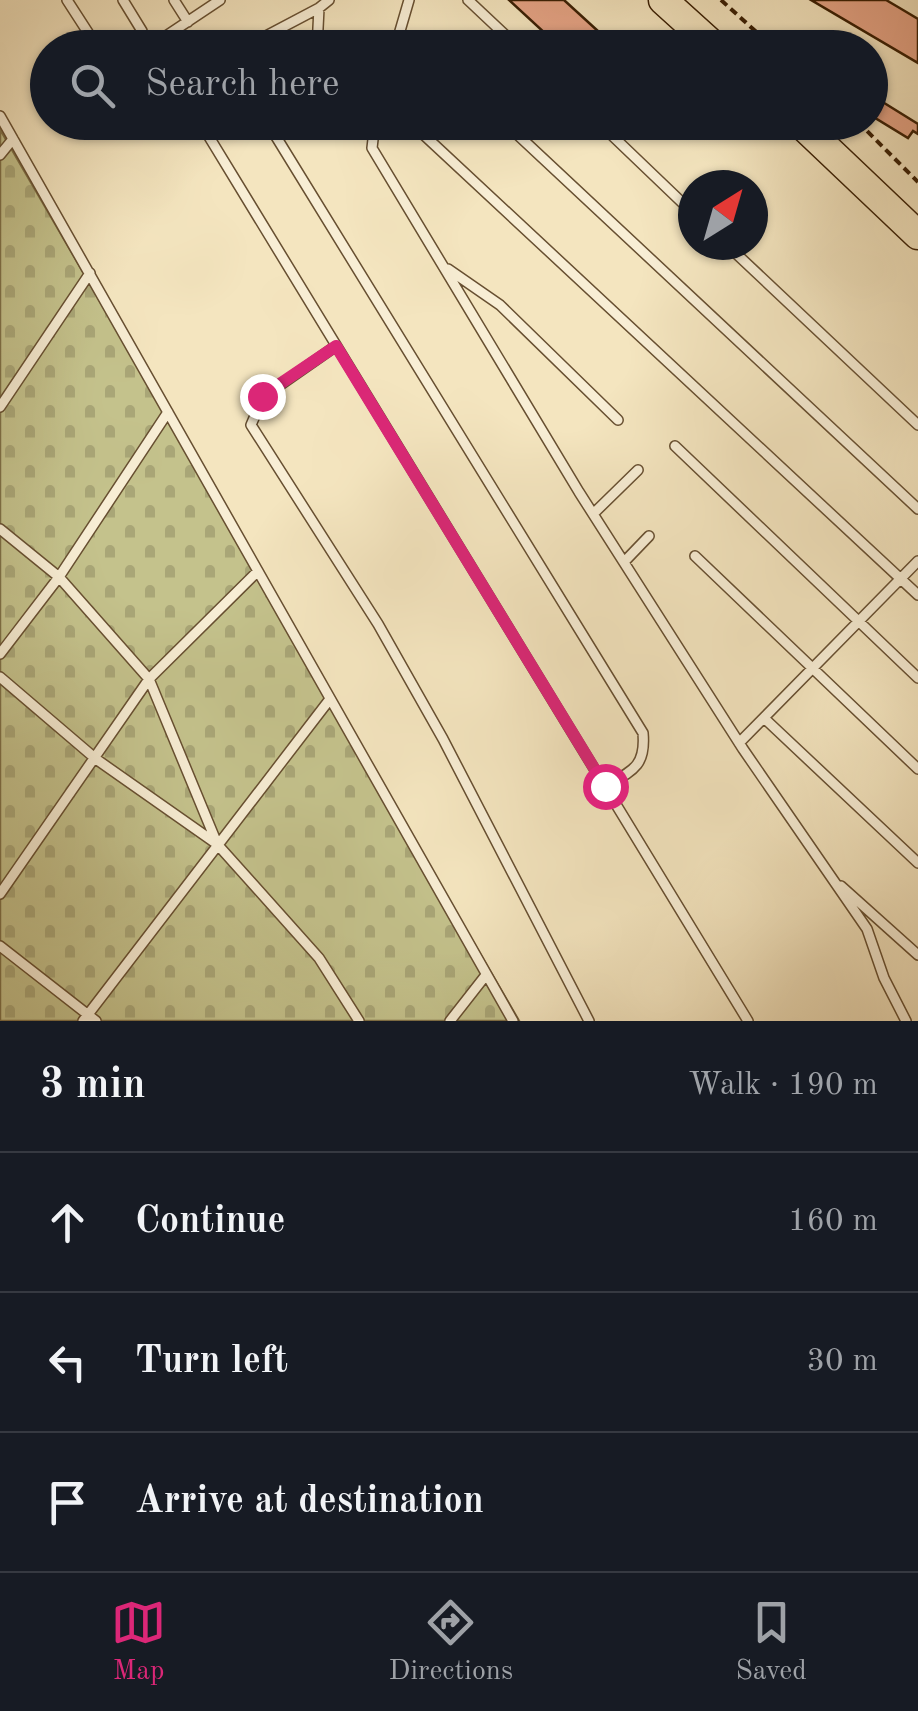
<!DOCTYPE html>
<html lang="en">
<head>
<meta charset="utf-8">
<style>
  :root { --surface:#171b24; --page:#20242c; --text:#f1f3f6; --muted:#9ea1a6; --line:#363941; --accent:#db2777 }
  body { margin:0; font-family:"Old Standard TT",serif; background:var(--page); color:var(--text) }
  .compass { position:absolute; left:678px; top:170px; width:90px; height:90px; border-radius:50%; background:var(--surface); box-shadow:0 2px 8px #0004; rotate:37deg }
  .stop { position:absolute; width:30px; height:30px; margin:-22px; border:8px solid #db2777; border-radius:50%; background:#fff }
  .stop.end { background:#db2777; border-color:#fff; box-shadow:0 2px 10px #0008 }
  .list { margin:0; padding:0; list-style:none }
  h2 { display:flex; justify-content:space-between; align-items:center; height:130px; margin:0; padding:0 40px; font-size:42px }
  h2 small { font-size:32px; font-weight:400; color:var(--muted) }
  .list li { display:grid; grid-template-columns:65px 1fr auto; gap:30px; align-items:center; box-sizing:border-box; height:140px; padding:0 40px; border-top:2px solid var(--line) }
  .list b { display:block; font-size:38px; white-space:nowrap }
  .list em { font-size:32px; font-style:normal; color:var(--muted) }
  .icon { flex:none; width:55px; height:55px; fill:none; stroke:currentColor; stroke-width:2; stroke-linecap:round; stroke-linejoin:round }
  .map { position:relative; flex:none; width:918px; height:1021px; overflow:hidden }
  .search { position:absolute; background:var(--surface); box-shadow:0 2px 8px #0004; left:30px; right:30px; top:30px; height:110px; display:flex; align-items:center; gap:25px; box-sizing:border-box; padding:0 35px; border-radius:55px; color:var(--muted); font-size:38px }
  .sheet { height:550px; background:var(--surface) }
  nav { display:flex; justify-content:space-around; align-items:center; box-sizing:border-box; height:140px; border-top:2px solid var(--line); background:var(--surface); font-size:28px; color:var(--muted) }
  nav a { display:grid; justify-items:center; gap:5px }
  nav .on { color:var(--accent) }
  .map>svg:first-child { display:block }
</style>
</head>
<body>
<div class="map">
<svg width="918" height="1021" viewBox="0 0 918 1021">
  <defs>
    <pattern id="cemetery-stones" width="16" height="16" patternUnits="userSpaceOnUse" patternTransform="scale(2.5)"><rect width="16" height="16" fill="#c4c28c"/><path d="M2 7V4a2 2 0 0 1 4 0v3zM10 15v-3a2 2 0 0 1 4 0v3z" fill="#a9a677"/></pattern>
  </defs>
  <rect width="100%" height="100%" fill="#f4e5bf"/>
  <filter id="stains"><feTurbulence type="fractalNoise" baseFrequency=".002" numOctaves="4"/><feColorMatrix values="0 0 0 0 .2 0 0 0 0 .09 0 0 0 0 .02 0 0 0 .5 -.17"/></filter>
  <radialGradient id="worn" r=".72"><stop offset=".6" stop-color="#630" stop-opacity="0"/><stop offset="1" stop-color="#630" stop-opacity=".3"/></radialGradient>
  <path fill="url(#cemetery-stones)" stroke="#7e7047" stroke-width="2.5" d="M 0,129 L 519,1021 L 0,1021 Z"/>
  <path fill="#e6a486" stroke="#381d02" stroke-width="2.5" d="M 509,0 L 564,0 L 611,43 L 607,48 L 561,48 Z
    M 811,0 L 886,0 L 898,7 L 918,19 L 918,63 Z
    M 881,101 L 918,124 L 918,134 L 913,131 L 908,138 L 872,116 Z"/>
  <g fill="none" stroke-linecap="round" stroke-linejoin="round">
    <defs>
      <path id="service" d="M 67,0 L 98,48
        M 123,0 L 142,31 L 143,42 L 138,48
        M 174,0 L 188,22
        M 468,0 L 519,48
        M 401,34 L 419,48
        M 142,48 L 160,40 L 220,0
        M 243,48 L 319,8 L 329,0
        M 317,48 L 319,8
        M 395,48 L 409,0
        M 0,116 L 513,1021
        M 200,122 L 748,1021
        M 267,122 L 643,733 C 646,767 632,771 605,786
        M 375,122 L 372,148 L 579,492 L 743,749 L 867,929 L 884,978 L 906,1021
        M 410,122 L 918,595
        M 504,122 L 918,509
        M 598,122 L 693,213
        M 0,155 L 13,139
        M 727,245 L 918,425
        M 448,269 L 500,305 L 618,420
        M 336,346 L 263,397 L 251,425 L 378,624 L 443,739 L 589,1021
        M 0,407 L 90,273
        M 675,446 L 918,678
        M 593,514 L 638,470
        M 0,529 L 59,577 L 149,679 L 216,841
        M 695,556 L 918,769
        M 624,562 L 649,536
        M 0,654 L 59,577 L 168,412
        M 0,677 L 96,759 L 217,844 L 319,958 L 359,1021
        M 764,718 L 918,863
        M 739,743 L 918,561
        M 841,886 L 918,955
        M 0,894 L 149,679 L 258,571
        M 0,946 L 96,1021
        M 83,1021 L 330,699
        M 450,1021 L 486,975"/>
      <path id="primary" d="M 663,0 L 716,48
        M 799,122 L 918,235"/>
    </defs>
    <use href="#service" stroke="#674f31" stroke-width="12"/>
    <use href="#primary" stroke="#381d02" stroke-width="31"/>
    <path stroke="#381d02" stroke-width="4" stroke-dasharray="8 5" stroke-linecap="butt" d="M 721,0 L 774,48
      M 858,122 L 918,182"/>
    <use href="#service" stroke="#f8eed5" stroke-width="9"/>
    <use href="#primary" stroke="#f4e5bf" stroke-width="28"/>
  </g>
  <g fill="none" stroke-linecap="round" stroke-linejoin="round">
    <path stroke="#db2777" stroke-width="12" d="M 262,396 L 336,346 L 605,786"/>
  </g>
  <rect width="100%" height="100%" filter="url(#stains)"/>
  <rect width="100%" height="100%" fill="url(#worn)"/>
</svg>
<svg class="compass" viewBox="-18 -18 36 36"><path d="M0-13l5 13h-10z" fill="#e53935"/><path d="M0 13l5-13h-10z" fill="#9ea1a6"/></svg>
<div class="stop" style="left:605px;top:786px"></div>
<div class="stop end" style="left:262px;top:396px"></div>
<div class="search"><svg class="icon" aria-label="search" viewBox="0 0 24 24"><circle cx="10" cy="10" r="6"/><path d="M15 15l6 6"/></svg>Search here</div>
</div>
<section class="sheet">
<h2>3 min<small>Walk · 190 m</small></h2>
<ul class="list">
<li><svg class="icon" aria-label="ahead" viewBox="0 0 24 24"><path d="M12 20V5M6 11l6-6 6 6"/></svg><div><b>Continue</b></div><em>160 m</em></li>
<li><svg class="icon" aria-label="left" viewBox="0 0 24 24"><path d="M17 20v-9H6M10 6l-5 5 5 5"/></svg><div><b>Turn left</b></div><em>30 m</em></li>
<li><svg class="icon" aria-label="arrive" viewBox="0 0 24 24"><path d="M6 21V4h12l-3 4 3 4H6"/></svg><div><b>Arrive at destination</b></div></li>
</ul>
</section>
<nav>
<a class="on"><svg class="icon" aria-label="map" viewBox="0 0 24 24"><path d="M3 6l6-2 6 2 6-2v14l-6 2-6-2-6 2zM9 4v14M15 6v14"/></svg>Map</a>
<a><svg class="icon" aria-label="directions" viewBox="0 0 24 24"><path d="M12 3l9 9-9 9-9-9zM9 14v-3h6M13 9l2 2-2 2"/></svg>Directions</a>
<a><svg class="icon" aria-label="saved" viewBox="0 0 24 24"><path d="M7 4h10v16l-5-4-5 4z"/></svg>Saved</a>
</nav>
</body>
</html>
